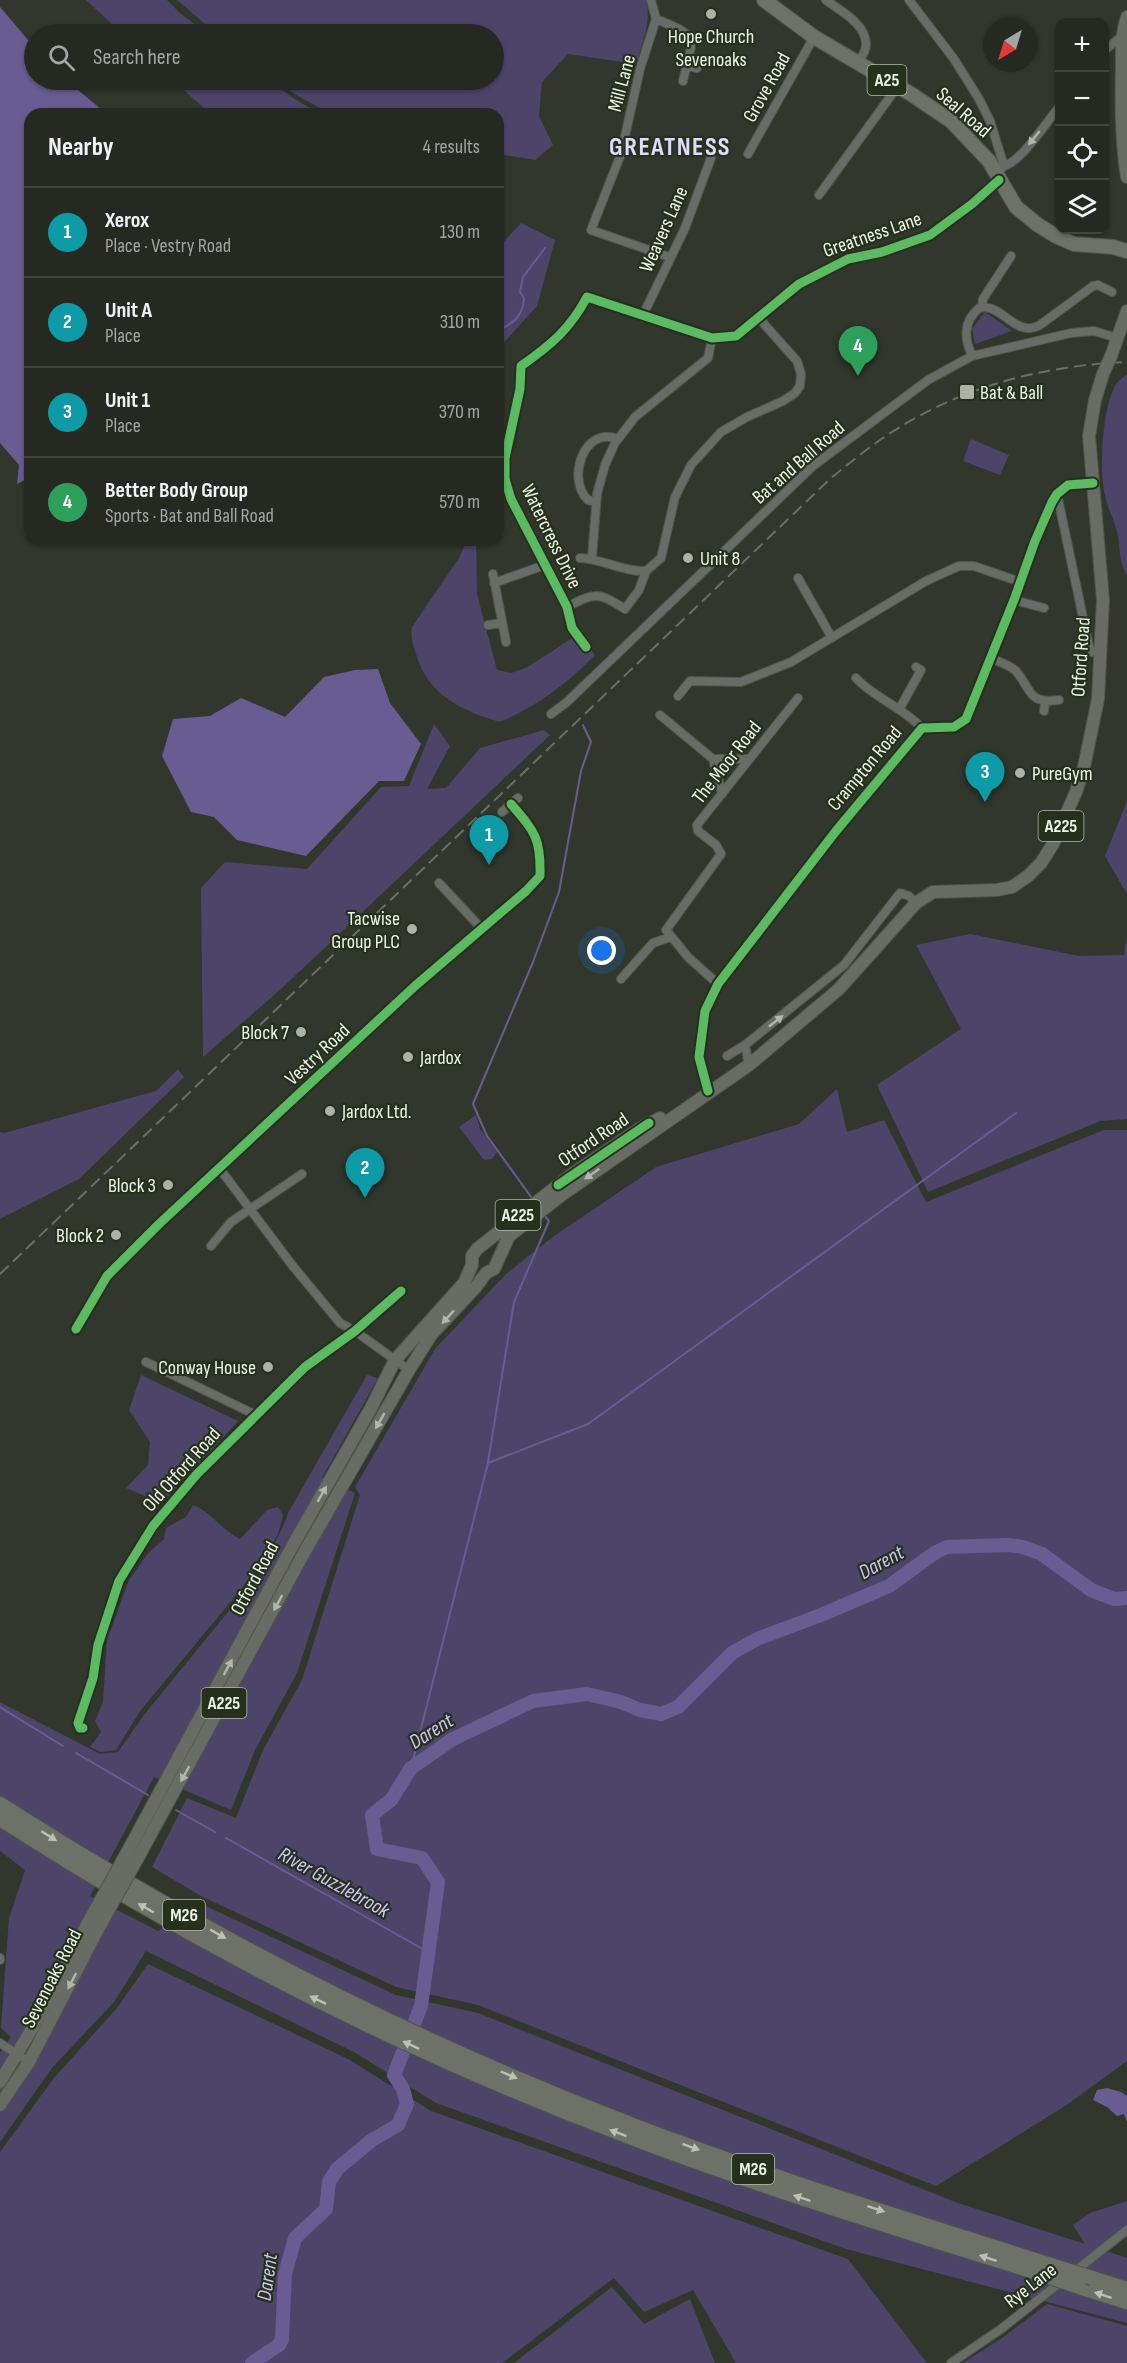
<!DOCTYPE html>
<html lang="en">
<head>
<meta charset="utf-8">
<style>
  :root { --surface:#252921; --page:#2d312a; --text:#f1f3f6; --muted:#a3a6a5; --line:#42453f; --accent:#d93025 }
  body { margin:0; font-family:"Sofia Sans Condensed",sans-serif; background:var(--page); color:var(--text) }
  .controls { position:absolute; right:18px; top:18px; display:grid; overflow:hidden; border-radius:12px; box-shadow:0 2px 4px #0004 }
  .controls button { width:54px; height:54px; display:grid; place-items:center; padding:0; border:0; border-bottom:2px solid var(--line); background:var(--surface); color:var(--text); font:30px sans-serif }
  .compass { position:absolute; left:983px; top:18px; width:54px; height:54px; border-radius:50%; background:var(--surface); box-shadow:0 2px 4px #0004; rotate:218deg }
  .you { position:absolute; left:602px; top:951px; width:21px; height:21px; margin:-15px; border:4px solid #fff; border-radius:50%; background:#1a73e8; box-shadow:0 0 0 9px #1a73e833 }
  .badge { display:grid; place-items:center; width:39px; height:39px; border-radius:50%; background:var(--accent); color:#fff; font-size:20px; font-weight:700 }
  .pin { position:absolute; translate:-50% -50px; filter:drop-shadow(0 2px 3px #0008) }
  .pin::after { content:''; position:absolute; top:32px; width:21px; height:18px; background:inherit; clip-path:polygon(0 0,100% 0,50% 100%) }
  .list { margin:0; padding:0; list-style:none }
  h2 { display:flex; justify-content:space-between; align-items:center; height:78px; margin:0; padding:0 24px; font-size:26px }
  h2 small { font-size:20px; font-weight:400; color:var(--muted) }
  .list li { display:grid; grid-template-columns:39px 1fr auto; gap:18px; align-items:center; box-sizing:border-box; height:90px; padding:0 24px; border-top:2px solid var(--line) }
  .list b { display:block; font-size:22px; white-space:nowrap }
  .list p { margin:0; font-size:20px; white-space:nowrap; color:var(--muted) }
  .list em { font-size:20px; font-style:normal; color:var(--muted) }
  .icon { flex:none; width:33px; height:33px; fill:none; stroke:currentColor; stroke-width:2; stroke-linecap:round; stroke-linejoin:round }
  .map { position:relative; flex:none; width:1127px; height:2363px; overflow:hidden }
  .search { position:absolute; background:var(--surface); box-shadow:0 2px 4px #0004; left:24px; top:24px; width:480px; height:66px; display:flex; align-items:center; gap:15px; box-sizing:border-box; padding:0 21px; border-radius:33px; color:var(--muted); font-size:22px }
  .panel { position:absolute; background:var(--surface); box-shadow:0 2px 4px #0004; left:24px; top:108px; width:480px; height:438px; border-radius:18px }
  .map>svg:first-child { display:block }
</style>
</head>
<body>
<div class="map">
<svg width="1127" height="2363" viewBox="0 0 1127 2363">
  <rect width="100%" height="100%" fill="#31372c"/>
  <path fill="#4d4569" d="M 86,0 L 167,0 L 181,14 L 208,34 L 123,34 Z
    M 177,0 L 646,0 C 652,20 642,44 636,64 L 568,54 L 542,82 L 539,116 L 553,145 L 535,160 L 498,154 L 498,114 L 331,114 L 298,96 L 275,80 L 494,80 L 494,34 L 217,34 Z
    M 172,80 L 268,80 L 296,100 L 320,114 L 211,114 Z
    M 521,223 L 555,240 L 537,306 L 498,349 L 498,248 Z
    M 985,312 L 1012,331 L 975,344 L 972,329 Z
    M 1127,374 L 1127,575 C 1118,559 1121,552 1118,535 C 1115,522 1108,509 1105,496 C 1099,472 1102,403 1117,383 C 1119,380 1124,377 1127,374 Z
    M 971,439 L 1009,455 L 1000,475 L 963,461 Z
    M 467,540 L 476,540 L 477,594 L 497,670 L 511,673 L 528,667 L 574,637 L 583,651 L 589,647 L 595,655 C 567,684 537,706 500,722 C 462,711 428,695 416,654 C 413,644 410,636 412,627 L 459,558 Z
    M 434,724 L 450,746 L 427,789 L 446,788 L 480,748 L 544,730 L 550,735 L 282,988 L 203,1057 L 201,888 L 225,862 L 307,869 L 381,787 L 409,786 Z
    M 1127,801 L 1127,894 L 1105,856 Z
    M 970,934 L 1079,956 L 1124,955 L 1127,936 L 1127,1119 L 1100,1121 L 928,1192 L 877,1085 L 961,1029 L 916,945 Z
    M 178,1069 L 184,1077 L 79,1179 L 0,1219 L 0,1132 L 4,1133 L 156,1091 Z
    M 837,1089 L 847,1132 L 884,1120 L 926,1202 L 1104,1130 L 1127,1130 L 1127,2061 L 1065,2106 L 936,2186 L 478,2005 L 396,1987 L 201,1896 L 152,1867 L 187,1798 L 236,1818 L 263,1750 L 302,1680 L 360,1495 L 355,1487 L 435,1349 L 506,1274 L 554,1236 L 656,1167 L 799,1124 Z
    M 476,1115 L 480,1129 L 497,1152 L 492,1159 L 484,1160 L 459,1127 Z
    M 141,1375 L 238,1421 L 162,1503 L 126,1488 L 148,1465 L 150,1442 L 129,1410 Z
    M 367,1375 L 378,1378 L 322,1478 L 355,1493 L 297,1673 L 255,1750 L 231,1810 L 154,1777 L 90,1896 L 158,1931 L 197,1902 L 396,1995 L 478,2013 L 958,2203 L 1085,2244 L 1073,2225 L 1090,2213 L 1127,2201 L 1127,2227 L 1100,2249 L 1127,2258 L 1127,2323 L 846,2249 L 436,2103 L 354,2052 L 146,1951 L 114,2002 L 52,2068 L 0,2142 L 0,2053 L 11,2037 L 1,2028 L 9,1918 L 25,1870 L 0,1851 L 0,1702 L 100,1754 L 118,1752 L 144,1715 L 267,1564 C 270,1546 283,1532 288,1513 Z
    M 193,1505 C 213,1513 221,1530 240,1539 L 267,1510 L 278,1507 L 283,1515 L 278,1534 L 262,1564 L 140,1711 L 116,1750 L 101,1752 L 90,1747 L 101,1732 L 95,1721 L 103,1702 L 107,1640 L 129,1580 L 149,1552 L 164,1539 L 166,1528 L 186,1517 Z
    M 148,1964 L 350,2060 L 431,2111 L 848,2259 L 927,2363 L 736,2363 L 693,2290 L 644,2312 L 614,2278 L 502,2363 L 0,2363 L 0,2152 L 54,2078 L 117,2008 Z
    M 612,2287 L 644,2324 L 690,2299 L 715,2363 L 514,2363 Z
    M 1047,2304 L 1127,2326 L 1127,2363 L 963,2363 L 1005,2336 Z"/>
  <path fill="#695c92" d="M 0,7 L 34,47 L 34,80 L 66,80 L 107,114 L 30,114 L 30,477 L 17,484 L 19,465 L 0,443 Z
    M 378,669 L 390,703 L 421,744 L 404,781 L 379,781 L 306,856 L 237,840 L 214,817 L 191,812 L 162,756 L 173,719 L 210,716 L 241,698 L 285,717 L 324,677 L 355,670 Z
    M 1107,2088 L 1121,2092 L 1127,2096 L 1127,2122 L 1124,2114 L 1117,2116 L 1107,2107 L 1093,2100 L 1097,2090 Z"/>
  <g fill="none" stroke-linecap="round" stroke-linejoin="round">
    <path stroke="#695c92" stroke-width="2" d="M 498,338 L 500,330 C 514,322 523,316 524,298 L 520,292 L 523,277 L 545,248
      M 534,1201 L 487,1136 L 473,1104 L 533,962 L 559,892 L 581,771 L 591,742 L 583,725
      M 488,1462 L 514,1302 L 549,1221 L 544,1215
      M 0,1707 L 63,1746
      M 76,1753 L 148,1795
      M 411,1768 L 488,1463 L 588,1424 L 1016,1113
      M 176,1810 L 215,1832
      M 226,1838 L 428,1952"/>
    <path stroke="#695c92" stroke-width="14" d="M 252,2363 L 279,2345 L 282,2339 L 285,2274 L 295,2238 L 326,2209 L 329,2182 L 337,2169 L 372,2140 L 398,2125 L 407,2104 L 403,2089 L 394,2075 L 421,2006 L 438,1882 L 422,1858 L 377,1849 L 372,1815 L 391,1800 L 411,1768 L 453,1739 L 533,1701 L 587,1694 L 621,1702 L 640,1710 L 661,1714 L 678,1707 L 732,1653 L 757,1639 L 821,1615 L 889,1586 L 936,1552 L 947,1547 L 1007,1545 L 1023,1547 L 1042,1554 L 1091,1590 L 1114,1599 L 1127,1598"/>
    <defs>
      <path id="street" d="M 651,0 L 656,19 L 640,69 L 621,154 L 591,230 L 669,257
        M 826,0 C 839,10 867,24 866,45 C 866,51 861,58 858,62
        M 909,0 L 954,59 L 979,99 L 990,121 L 1004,166 L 996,174
        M 656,19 C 701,37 693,37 683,81
        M 1104,51 L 1123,35
        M 687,66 L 697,68
        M 748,154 L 814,37
        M 1004,166 C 1022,161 1047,121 1060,106
        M 819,195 L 898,86
        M 982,307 L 983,299 L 1011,256
        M 644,313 L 685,228 L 711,158
        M 972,356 C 964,338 963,322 979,308 C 1002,302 1015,339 1040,325 L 1093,286 L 1098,285 L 1112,292
        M 1057,494 L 1089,646 L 1092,652
        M 596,502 L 588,500 C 566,479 584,425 618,439
        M 580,558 C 603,559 623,572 646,571
        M 592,558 L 597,494 L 605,465 L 615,443 L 635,417 L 708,358 L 712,338
        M 493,574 L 506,642
        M 798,578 L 832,638
        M 494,583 L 545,565
        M 1014,600 L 1044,608
        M 567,607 C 596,592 598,592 625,609 L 639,590 L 646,571 L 661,558 L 675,497 L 691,465 L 721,432 L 747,417 L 783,401 L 795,393 L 800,386 L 801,374 L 797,361 L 764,324 L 761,317
        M 488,625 L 502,623
        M 586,647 L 572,628 L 567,607 L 511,499 L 505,479 L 505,458 L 520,389 L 521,366 C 551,345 570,329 587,297 L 712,338 L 736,336 L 799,284 L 848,259 L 882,252 L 930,235 L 972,204 L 999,180
        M 991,658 C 999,662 1010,665 1016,671 C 1032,690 1027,704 1059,700
        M 856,678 C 873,697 902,707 922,728
        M 678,696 L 690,681 L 741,682 L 791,662 L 926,581 L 959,566 L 974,566 L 1020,582
        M 900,708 L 921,670 L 916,667
        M 1044,711 L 1045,702
        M 551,714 L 567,702 L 813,466 L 928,380 L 972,356 L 1071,333 L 1094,331 L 1117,338
        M 660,715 L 713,759 L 722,794
        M 713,759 L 749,759
        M 502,812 L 518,798
        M 439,883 L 481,928
        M 621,979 L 653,943 L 670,937
        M 718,984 L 688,957 L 666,930 L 721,854 L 716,845 L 698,831 L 697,825 L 798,698
        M 727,1056 L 745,1045
        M 749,1065 L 745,1045 L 844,965 L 900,893 L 909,896 L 916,903
        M 708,1091 L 699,1057 L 705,1011 L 718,984 L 836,831 L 922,728 L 954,727 L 966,719 L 1014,600 L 1035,541 L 1052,502 L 1057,494 L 1068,485 L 1093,483
        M 220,1169 L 292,1265 L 340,1323 L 355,1331 L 409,1370
        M 211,1246 L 231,1222 L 302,1174
        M 76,1329 L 107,1276 L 159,1224 L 415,986 L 526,891 L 540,876 C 541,838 535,832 511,804
        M 146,1362 L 256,1415
        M 83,1728 L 80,1728 L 78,1723 L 93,1678 L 98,1645 L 119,1581 L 153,1526 L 197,1474 L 305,1367 L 355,1331 L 401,1291
        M 0,1960 L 0,1958
        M 0,2043 L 29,2062
        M 1074,2272 L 1127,2230
        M 951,2363 L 1001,2329 L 1062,2281"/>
      <path id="primary" d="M 1127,17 C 1121,34 1122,51 1122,68 C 1121,105 1121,141 1127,177
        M 1111,356 L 1127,311
        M 130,1847 L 293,1545 L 371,1408 L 395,1360 L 464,1283 L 472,1265 L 472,1256 L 477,1249 L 571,1175 L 639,1129 L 660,1118
        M 140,1854 L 305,1551 L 409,1370 L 431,1335 L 475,1288 L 486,1273 L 494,1269 L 509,1236 L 563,1194 L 749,1065 L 839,989 L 916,903 L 933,892 L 997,890 L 1012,887 L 1028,876 L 1041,863 L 1053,844 L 1076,792 L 1084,767 L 1098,699 L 1103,600 L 1089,436 L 1095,400 L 1103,374
        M 0,2082 L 36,2022 L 88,1923
        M 0,2105 L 29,2062 L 98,1929"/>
      <path id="highway" d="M 764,0 L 814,37 L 911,94 L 951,121 L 989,161 L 1016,207 L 1038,225 L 1056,236 L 1074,244 L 1113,247 L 1127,251
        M 0,1804 C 201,1933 415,2042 638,2127 C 775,2179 917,2222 1057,2267
        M 0,1819 C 194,1944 403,2051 619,2133 C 758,2187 901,2230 1044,2275
        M 1092,2278 L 1127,2289
        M 1079,2287 L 1127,2302"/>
    </defs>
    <use href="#street" stroke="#4f554b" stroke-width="10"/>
    <use href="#primary" stroke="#4f554b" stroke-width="14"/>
    <use href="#highway" stroke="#4f554b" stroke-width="16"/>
    <use href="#street" stroke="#686c66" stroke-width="8"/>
    <use href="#primary" stroke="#686c64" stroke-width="12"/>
    <use href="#highway" stroke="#6d7269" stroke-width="14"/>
    <path stroke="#6c6f68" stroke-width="2" stroke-dasharray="12 6" stroke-linecap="butt" d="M 0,1274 L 830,479 C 852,461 875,442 900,427 C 968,385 1048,365 1127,362"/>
    <defs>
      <path id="primary-bridge" d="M 1103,374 L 1111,356
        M 88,1923 L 130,1847
        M 98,1929 L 140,1854"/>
      <path id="highway-bridge" d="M 1057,2267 L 1092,2278
        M 1044,2275 L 1079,2287"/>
    </defs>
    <use href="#primary-bridge" stroke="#4f554b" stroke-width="14" stroke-linecap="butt"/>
    <use href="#highway-bridge" stroke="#4f554b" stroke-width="16" stroke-linecap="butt"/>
    <use href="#primary-bridge" stroke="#686c64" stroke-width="12"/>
    <use href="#highway-bridge" stroke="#6d7269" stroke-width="14"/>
    <defs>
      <path id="cycleway" d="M 586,647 L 572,628 L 567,607 L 511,499 L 505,479 L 505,458 L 520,389 L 521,366 C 551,345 570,329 587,297 L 712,338 L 736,336 L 799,284 L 848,259 L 882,252 L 930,235 L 972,204 L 999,180
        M 708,1091 L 699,1057 L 705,1011 L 718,984 L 836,831 L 922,728 L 954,727 L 966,719 L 1014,600 L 1035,541 L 1052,502 L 1057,494 L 1068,485 L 1093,483
        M 558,1185 L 649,1123
        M 76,1329 L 107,1276 L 159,1224 L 415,986 L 526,891 L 540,876 C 541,838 535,832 511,804
        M 83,1728 L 80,1728 L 78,1723 L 93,1678 L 98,1645 L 119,1581 L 153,1526 L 197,1474 L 305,1367 L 355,1331 L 401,1291"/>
    </defs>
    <use href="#cycleway" stroke="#26311d" stroke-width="13"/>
    <use href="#cycleway" stroke="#5cba63" stroke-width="9"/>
  </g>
  <defs><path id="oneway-solid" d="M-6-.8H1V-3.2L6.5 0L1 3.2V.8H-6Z" transform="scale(1.5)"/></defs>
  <g fill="#b2b7ae">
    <use href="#oneway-solid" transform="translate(1034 138) rotate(129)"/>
    <use href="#oneway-solid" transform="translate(776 1021) rotate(-38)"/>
  </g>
  <g fill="#b2b7ad">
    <use href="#oneway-solid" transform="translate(592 1174) rotate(145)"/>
    <use href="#oneway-solid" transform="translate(448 1317) rotate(132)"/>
    <use href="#oneway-solid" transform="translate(380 1421) rotate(120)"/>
    <use href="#oneway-solid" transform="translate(322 1494) rotate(-60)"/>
    <use href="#oneway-solid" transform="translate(278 1603) rotate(118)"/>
    <use href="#oneway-solid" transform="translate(228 1667) rotate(-62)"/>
    <use href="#oneway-solid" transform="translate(185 1774) rotate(119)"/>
    <use href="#oneway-solid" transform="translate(72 1981) rotate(117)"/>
  </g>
  <g fill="#bac1b5">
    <use href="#oneway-solid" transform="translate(49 1836) rotate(32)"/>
    <use href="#oneway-solid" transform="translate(146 1908) rotate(-150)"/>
    <use href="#oneway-solid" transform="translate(218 1934) rotate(29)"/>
    <use href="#oneway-solid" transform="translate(318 2000) rotate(-154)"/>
    <use href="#oneway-solid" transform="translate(411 2045) rotate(-155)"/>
    <use href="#oneway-solid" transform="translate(509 2075) rotate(23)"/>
    <use href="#oneway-solid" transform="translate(618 2133) rotate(-159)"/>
    <use href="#oneway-solid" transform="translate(691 2147) rotate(20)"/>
    <use href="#oneway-solid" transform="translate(802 2198) rotate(-162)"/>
    <use href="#oneway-solid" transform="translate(876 2209) rotate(18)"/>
    <use href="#oneway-solid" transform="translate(988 2258) rotate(-162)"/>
    <use href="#oneway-solid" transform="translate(1103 2295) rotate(-162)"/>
  </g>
  <g fill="#acb2a6" stroke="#26311d" stroke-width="2">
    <circle cx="711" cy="14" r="6"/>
    <rect x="959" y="384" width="16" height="16" rx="3"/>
    <circle cx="688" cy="558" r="6"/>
    <circle cx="1020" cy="773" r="6"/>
    <circle cx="412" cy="929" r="6"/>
    <circle cx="301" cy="1032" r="6"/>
    <circle cx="408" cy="1057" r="6"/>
    <circle cx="330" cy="1111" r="6"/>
    <circle cx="168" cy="1185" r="6"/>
    <circle cx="116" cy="1235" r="6"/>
    <circle cx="268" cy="1367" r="6"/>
  </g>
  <g text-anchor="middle" stroke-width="4.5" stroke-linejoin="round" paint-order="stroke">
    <g fill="#26311d" stroke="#b2baab" stroke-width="1.5">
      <rect x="867.5" y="65" width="39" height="30" rx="4.5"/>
      <rect x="1038.5" y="811" width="45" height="30" rx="4.5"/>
      <rect x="495.5" y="1200" width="45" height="30" rx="4.5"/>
      <rect x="201.5" y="1688" width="45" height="30" rx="4.5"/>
      <rect x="163" y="1900" width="42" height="30" rx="4.5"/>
      <rect x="732" y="2154" width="42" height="30" rx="4.5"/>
    </g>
    <g font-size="18" font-weight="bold" fill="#eef5e8">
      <text x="887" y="86">A25</text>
      <text x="1061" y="832">A225</text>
      <text x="518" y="1221">A225</text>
      <text x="224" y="1709">A225</text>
      <text x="184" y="1921">M26</text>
      <text x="753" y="2175">M26</text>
    </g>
    <g font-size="20" fill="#eef5e8" stroke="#26311d" text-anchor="start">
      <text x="711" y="43" text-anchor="middle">Hope Church<tspan x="711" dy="23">Sevenoaks</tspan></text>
      <text x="980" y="399">Bat &amp; Ball</text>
      <text x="700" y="565">Unit 8</text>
      <text x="1032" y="780">PureGym</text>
      <text x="400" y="925" text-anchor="end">Tacwise<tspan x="400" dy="23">Group PLC</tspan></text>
      <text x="289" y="1039" text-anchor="end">Block 7</text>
      <text x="420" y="1064">Jardox</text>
      <text x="342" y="1118">Jardox Ltd.</text>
      <text x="156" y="1192" text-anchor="end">Block 3</text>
      <text x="104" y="1242" text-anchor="end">Block 2</text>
      <text x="256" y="1374" text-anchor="end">Conway House</text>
    </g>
    <g font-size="20" fill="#eef5e8" stroke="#26311d">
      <text transform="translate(621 83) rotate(-75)" y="7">Mill Lane</text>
      <text transform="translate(766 87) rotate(-61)" y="7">Grove Road</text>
      <text transform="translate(964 112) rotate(41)" y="7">Seal Road</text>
      <text transform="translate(663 229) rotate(-66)" y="7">Weavers Lane</text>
      <text transform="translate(872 234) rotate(-19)" y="7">Greatness Lane</text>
      <text transform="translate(798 462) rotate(-41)" y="7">Bat and Ball Road</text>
      <text transform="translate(552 536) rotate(64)" y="7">Watercress Drive</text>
      <text transform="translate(1080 657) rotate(-86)" y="7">Otford Road</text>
      <text transform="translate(726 762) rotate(-52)" y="7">The Moor Road</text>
      <text transform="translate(864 768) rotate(-50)" y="7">Crampton Road</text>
      <text transform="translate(317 1054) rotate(-43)" y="7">Vestry Road</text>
      <text transform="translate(593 1139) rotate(-34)" y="7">Otford Road</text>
      <text transform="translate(181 1469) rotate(-48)" y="7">Old Otford Road</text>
      <text transform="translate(254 1578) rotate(-62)" y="7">Otford Road</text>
      <text transform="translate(51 1978) rotate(-63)" y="7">Sevenoaks Road</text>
      <text transform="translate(1030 2285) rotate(-38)" y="7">Rye Lane</text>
    </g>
    <g font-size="21" font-style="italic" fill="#d0c5fb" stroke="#26311d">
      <text transform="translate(881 1562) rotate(-29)" y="7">Darent</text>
      <text transform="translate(431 1731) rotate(-32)" y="7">Darent</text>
      <text transform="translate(334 1882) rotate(29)" y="7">River Guzzlebrook</text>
      <text transform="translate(267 2277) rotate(-82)" y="7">Darent</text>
    </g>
    <g font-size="26" font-weight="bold" letter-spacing="1.5" fill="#e1dbf9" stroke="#26311d">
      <text x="670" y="155">GREATNESS</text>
    </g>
  </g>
</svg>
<div class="controls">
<button>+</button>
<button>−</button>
<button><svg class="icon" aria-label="locate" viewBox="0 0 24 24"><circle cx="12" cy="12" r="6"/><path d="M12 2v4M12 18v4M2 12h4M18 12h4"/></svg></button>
<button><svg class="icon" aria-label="layers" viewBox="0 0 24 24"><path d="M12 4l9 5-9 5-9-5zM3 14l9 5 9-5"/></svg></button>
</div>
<svg class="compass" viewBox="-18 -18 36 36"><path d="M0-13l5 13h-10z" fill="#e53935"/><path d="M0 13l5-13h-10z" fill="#a3a6a5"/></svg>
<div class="you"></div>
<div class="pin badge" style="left:489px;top:865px;background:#0f9aa8">1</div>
<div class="pin badge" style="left:365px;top:1198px;background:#0f9aa8">2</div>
<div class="pin badge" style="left:985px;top:802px;background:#0f9aa8">3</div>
<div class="pin badge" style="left:858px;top:376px;background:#2e9e5b">4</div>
<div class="search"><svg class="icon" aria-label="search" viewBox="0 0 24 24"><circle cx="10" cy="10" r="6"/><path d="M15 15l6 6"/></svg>Search here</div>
<section class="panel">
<h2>Nearby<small>4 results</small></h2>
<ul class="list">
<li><span class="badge" style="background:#0f9aa8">1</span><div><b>Xerox</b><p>Place · Vestry Road</p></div><em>130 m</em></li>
<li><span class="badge" style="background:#0f9aa8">2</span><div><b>Unit A</b><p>Place</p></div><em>310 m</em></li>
<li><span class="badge" style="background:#0f9aa8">3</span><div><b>Unit 1</b><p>Place</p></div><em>370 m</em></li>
<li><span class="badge" style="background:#2e9e5b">4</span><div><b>Better Body Group</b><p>Sports · Bat and Ball Road</p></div><em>570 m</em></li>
</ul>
</section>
</div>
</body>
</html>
